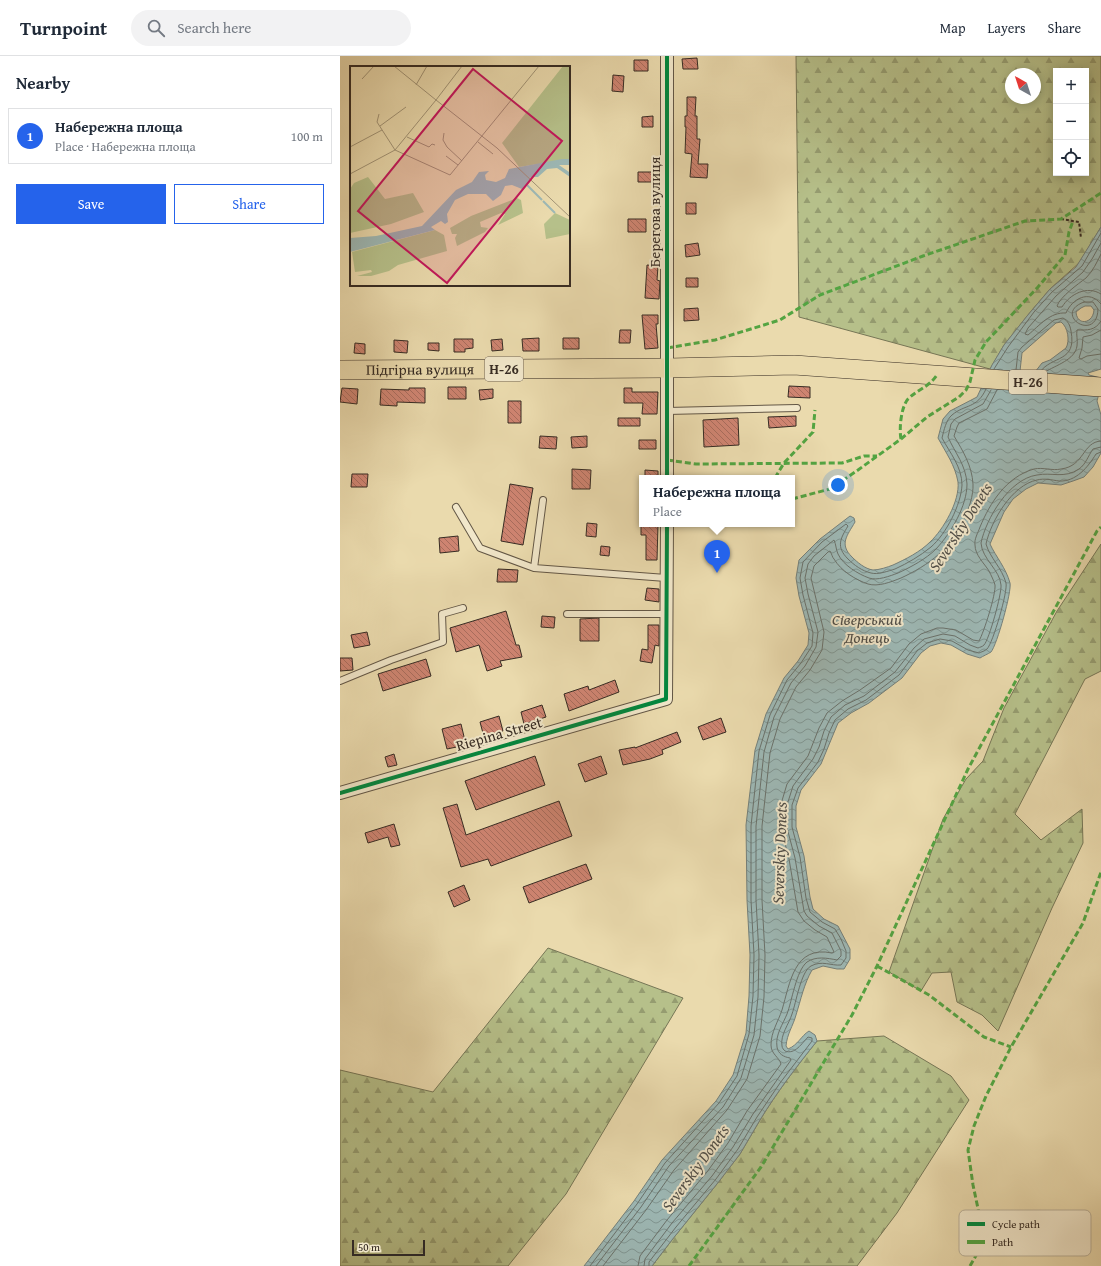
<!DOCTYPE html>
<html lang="en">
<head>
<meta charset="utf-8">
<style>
  :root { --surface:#fff; --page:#f2f2f3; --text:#1f2937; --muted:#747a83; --line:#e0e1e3; --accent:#2563eb }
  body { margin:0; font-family:"Gentium Book Plus",serif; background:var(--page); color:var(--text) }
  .controls { position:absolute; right:12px; top:12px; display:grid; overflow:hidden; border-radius:0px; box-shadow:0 2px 10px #0003 }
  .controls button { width:36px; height:36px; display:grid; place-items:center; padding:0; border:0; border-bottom:1px solid var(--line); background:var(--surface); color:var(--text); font:20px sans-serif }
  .compass { position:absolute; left:665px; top:12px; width:36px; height:36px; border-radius:50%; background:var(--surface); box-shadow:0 2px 10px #0003; rotate:321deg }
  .scale { position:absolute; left:12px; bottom:10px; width:73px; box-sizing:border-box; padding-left:4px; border:2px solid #362b23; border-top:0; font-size:11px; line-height:14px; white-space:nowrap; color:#362b23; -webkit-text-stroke:3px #f1e7ca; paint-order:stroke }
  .you { position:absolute; left:498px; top:429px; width:14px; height:14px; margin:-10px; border:3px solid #fff; border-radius:50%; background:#1a73e8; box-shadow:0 0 0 6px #1a73e833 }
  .badge { display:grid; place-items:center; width:26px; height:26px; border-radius:50%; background:var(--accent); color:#fff; font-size:13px; font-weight:700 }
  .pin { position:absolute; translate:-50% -33px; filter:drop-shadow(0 1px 2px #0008) }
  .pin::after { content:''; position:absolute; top:21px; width:14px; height:12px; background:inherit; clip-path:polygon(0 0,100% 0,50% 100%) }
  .popup { position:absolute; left:299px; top:419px; width:156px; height:52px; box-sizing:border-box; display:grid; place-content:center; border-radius:0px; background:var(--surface); filter:drop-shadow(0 1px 3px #0005); font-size:13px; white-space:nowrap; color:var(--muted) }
  .popup b { font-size:15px; color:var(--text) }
  .popup::after { content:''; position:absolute; left:50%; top:100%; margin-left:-8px; border:8px solid transparent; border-top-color:var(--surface) }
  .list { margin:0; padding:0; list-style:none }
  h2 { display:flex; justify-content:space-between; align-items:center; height:52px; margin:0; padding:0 16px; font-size:17px }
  h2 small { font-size:13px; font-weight:400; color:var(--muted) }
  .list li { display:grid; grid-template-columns:26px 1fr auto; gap:12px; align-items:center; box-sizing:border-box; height:56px; margin:0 8px 8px; padding:0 8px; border:1px solid var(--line); border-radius:0px }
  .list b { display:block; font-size:15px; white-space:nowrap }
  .list p { margin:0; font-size:13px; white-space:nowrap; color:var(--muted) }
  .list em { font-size:13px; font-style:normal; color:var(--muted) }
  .actions { display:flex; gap:8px; padding:12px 16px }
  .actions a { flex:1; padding:9px 0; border:1px solid var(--accent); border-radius:0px; text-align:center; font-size:14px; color:var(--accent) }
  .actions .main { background:var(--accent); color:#fff }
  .icon { flex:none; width:22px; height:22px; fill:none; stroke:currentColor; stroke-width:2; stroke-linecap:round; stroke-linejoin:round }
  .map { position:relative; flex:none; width:761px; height:1210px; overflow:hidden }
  header { display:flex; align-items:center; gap:24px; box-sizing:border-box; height:56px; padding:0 20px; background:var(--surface); border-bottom:1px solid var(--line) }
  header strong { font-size:19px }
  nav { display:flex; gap:22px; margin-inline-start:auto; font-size:14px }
  .search { width:280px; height:36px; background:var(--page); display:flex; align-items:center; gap:10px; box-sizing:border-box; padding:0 14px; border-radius:22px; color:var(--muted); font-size:15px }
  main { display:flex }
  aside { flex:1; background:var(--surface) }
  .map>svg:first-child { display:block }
</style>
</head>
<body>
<header>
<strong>Turnpoint</strong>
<div class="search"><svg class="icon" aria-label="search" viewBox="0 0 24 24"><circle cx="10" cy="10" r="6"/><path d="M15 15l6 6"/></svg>Search here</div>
<nav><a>Map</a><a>Layers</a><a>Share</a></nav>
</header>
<main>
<aside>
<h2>Nearby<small></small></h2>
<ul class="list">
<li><span class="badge">1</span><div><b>Набережна площа</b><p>Place · Набережна площа</p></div><em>100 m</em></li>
</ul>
<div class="actions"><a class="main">Save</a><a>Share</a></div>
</aside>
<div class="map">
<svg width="761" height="1210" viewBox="0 0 761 1210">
  <defs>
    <pattern id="forest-firs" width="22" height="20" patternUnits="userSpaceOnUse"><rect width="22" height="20" fill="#b6c08a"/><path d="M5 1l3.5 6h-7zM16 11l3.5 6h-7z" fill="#959c70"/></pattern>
    <pattern id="water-waves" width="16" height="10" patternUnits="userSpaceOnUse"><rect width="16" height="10" fill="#9db8b5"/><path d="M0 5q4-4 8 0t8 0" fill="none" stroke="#819693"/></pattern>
    <pattern id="building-back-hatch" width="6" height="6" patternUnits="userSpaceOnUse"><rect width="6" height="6" fill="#ce8471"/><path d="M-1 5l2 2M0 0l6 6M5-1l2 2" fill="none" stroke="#a86c5c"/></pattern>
  </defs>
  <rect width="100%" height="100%" fill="#eadaad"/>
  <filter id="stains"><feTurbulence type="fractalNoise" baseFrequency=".005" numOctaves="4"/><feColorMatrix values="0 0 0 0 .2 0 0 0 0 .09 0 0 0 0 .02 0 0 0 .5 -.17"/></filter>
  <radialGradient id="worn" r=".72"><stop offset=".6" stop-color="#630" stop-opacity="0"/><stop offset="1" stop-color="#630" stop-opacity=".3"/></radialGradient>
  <path fill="url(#forest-firs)" stroke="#767656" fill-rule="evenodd" d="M 456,0 L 761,0 L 761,171 L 739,207 L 710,233 L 692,254 L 664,289 L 650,313 L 459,261 ZM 716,15 L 746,15 L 746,117 L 716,117 ZM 671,18 L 695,18 L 695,42 L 671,42 Z
    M 761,488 L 761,615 L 745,623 L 675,758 L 701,784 L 742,753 L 743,787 L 712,852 L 658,975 L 642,959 L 617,946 L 611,916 L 592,917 L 581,935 L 549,916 L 603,763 L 626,723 L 643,705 L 664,652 L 717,555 Z
    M 208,892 L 343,942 L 226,1138 L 168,1210 L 0,1210 L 0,1014 L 93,1036 Z
    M 544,980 L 611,1020 L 629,1044 L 557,1157 L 517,1210 L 312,1210 C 340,1172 372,1136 400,1098 C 407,1087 413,1075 420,1064 C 437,1036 457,1010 477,985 Z"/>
  <path fill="url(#water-waves)" stroke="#74807b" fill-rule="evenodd" d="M 761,171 L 761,313 L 748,317 L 749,319 L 761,322 L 761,330 L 757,345 L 761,359 L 761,397 L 753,411 L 744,421 L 733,425 L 721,429 L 698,427 L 686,433 L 673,443 L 664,456 L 650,488 C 656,501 666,512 670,527 C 672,535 657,589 651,596 C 648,598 643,600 640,602 L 627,598 L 611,589 L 601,587 L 590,590 L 581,597 L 562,622 L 529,647 L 511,657 L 498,667 L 481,708 L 461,734 L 456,750 L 456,771 L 464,800 L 470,841 L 473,853 L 484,863 L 498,870 L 510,893 L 510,903 L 504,913 L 497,913 L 483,910 L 472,914 C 464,928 461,943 456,959 C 453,970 447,978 446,990 L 448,993 C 458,989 461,980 469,975 L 475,979 L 477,985 C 457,1010 437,1036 420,1064 C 413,1075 407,1087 400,1098 C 372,1136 340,1172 312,1210 L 244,1210 L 294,1145 L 322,1104 L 376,1045 L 393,1019 L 406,977 L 409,940 L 410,899 L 407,844 L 406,769 L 415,694 L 426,658 L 444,622 L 458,605 L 468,589 L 469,577 L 459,540 L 456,522 L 459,504 L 480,483 L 510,460 L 514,462 L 515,466 C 507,480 499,488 512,501 C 517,506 525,513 533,514 C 539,514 548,511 553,509 C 566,503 580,496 590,486 C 603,474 620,445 618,426 C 615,409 606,397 598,382 L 603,363 L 610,355 L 637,341 L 652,309 L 664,289 L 687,260 L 710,233 L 736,211 ZM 745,250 L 751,250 L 754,254 C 753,268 737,270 736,256 L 741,252 ZM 721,266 C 728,271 730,285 726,292 L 710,304 L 702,307 L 695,316 L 692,317 L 680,315 L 682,297 L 716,267 Z"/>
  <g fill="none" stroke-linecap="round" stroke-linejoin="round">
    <path stroke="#6a726c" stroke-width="1" d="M 761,187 L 752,203 L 743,216 L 716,240 L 688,272 L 685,278 L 688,279 C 700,269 710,256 726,257 C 732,243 749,233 761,248
      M 761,198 C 757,206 753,215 746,222 C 738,228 720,241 717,250 L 718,251 L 722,251 C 730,238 747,229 761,238
      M 744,246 L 753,246 L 758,253 C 757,288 711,258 744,246 Z
      M 761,274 L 752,279 L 743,281 L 742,292 L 739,302 L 741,303 L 747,300 L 761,298
      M 654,313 L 668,291 L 694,256 L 712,236 L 742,210 L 761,177
      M 676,314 L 678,296 L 682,291 L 714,264 L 723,262 C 728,265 730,269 731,275 C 737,307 712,299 700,316
      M 705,316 C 716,309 735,304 737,290 C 738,284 736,279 737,274 C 747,274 755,275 761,265
      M 250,1210 L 297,1148 L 325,1107 L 379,1047 L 397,1020 L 409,978 L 413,940 L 414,899 L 411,844 L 411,770 L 419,695 L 430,659 L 447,624 L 461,607 L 472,590 L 473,577 L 463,539 L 460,522 L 463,506 L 482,486 L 506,468 L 508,470 C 500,483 496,491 508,503 C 514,509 522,515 531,517 C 538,519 548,515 555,513 C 568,507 580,500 591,491 C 606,478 621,449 622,429 C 622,411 610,397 602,382 C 604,374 606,364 612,359 C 625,348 637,353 646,333
      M 256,1210 L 301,1151 L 329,1110 L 383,1051 L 401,1022 L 414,979 L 418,941 L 419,899 L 416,844 L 416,770 L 424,696 L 434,661 L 451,627 L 465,610 L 476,591 L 478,576 L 468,538 L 465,522 L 468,508 L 474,500 L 494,484 C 496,488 496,494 498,498 C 503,509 518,518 529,522 C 537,525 550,520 558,517 C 571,511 586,503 596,493 C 611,477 627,450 627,428 C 626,409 615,397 608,381 L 611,368 L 615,363 L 643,348 L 651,334
      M 263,1210 L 306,1154 L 334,1114 L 387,1054 L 407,1023 L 420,980 L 424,941 L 425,899 L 422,844 L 422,770 L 430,697 L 440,663 L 456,631 L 470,614 L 482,594 L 484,576 L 471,522 L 474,510 L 488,496 L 490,495 C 492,498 492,501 494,503 C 501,515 516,524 528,528 C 538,531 551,526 561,522 C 574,516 588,508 599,498 C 616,483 634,450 633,428 C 632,410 623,395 614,380 L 617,371 L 619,367 L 647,353 L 657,334
      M 298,1210 L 300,1200 L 327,1164 L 367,1116 L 388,1087 L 407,1055 L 441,1008 C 439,1001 431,998 431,989 C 431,976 438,966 442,954 C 450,927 454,889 492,897 L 494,896 L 487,881 L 475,874 L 464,865 L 458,856 L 449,803 L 441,772 L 441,748 L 447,728 L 468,700 L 479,672 L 487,657 L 502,645 L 520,634 L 551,612 L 569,588 L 581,578 L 597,572 L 603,572 L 616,574 L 633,584 L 639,585 C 644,576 656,538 655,529 C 654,525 651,519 649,515 C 644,507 635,499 635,489 C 634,483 638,477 640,471 C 650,447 666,421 694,413 C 703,411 712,415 721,413 C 745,410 742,386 761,385
      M 304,1210 L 305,1203 L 332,1167 L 372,1120 L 393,1091 L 413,1058 L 451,1004 L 450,1002 C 444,1001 438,998 437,991 C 435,979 443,968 447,958 C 452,945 456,915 467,906 C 476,900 487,902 497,904 L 501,900 L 501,895 L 492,877 L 479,870 L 467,860 L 464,855 L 455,802 L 447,772 L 447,749 L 453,730 L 473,703 L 479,691 L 484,675 L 491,661 L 505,649 L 524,640 L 555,616 L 574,592 L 584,583 L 603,578 L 615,580 L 630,589 L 638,592 C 640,591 642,591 644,589 C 649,584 662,537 661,529 C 660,514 642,503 641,487 C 646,463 669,423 697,419 C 712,416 724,423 739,413 C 746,408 748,400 753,393 L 761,391
      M 309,1210 L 309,1206 L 336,1171 L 376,1123 L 398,1093 L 417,1061 L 440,1027 L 472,985 L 472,982 L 468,981 C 462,987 455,999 445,995 C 444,994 442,992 442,990 C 440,979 449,968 452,958 C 456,947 461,915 471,910 C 482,904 491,910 501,909 L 506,902 L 506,895 L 501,883 L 495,873 L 482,866 L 470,856 L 466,842 L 460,801 L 452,771 L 452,749 L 458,732 L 478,706 L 484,693 L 489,677 L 495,664 L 508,653 L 526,644 L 559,619 L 577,595 L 587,587 L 600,583 L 612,585 L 628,594 L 639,597 C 641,596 645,595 647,593 C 653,587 668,535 666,527 C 662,512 650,502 646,488 C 651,465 672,429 697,424 C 704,422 712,424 719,425 C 736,426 748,411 756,398 L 761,396"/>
  </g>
  <path fill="url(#building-back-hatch)" stroke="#362b23" d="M 357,2 L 358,13 L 343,13 L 342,3 Z
    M 294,4 L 308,4 L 308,15 L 294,15 Z
    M 273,19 L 284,20 L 283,36 L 272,35 Z
    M 347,41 L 356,41 L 355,60 L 357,60 L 357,83 L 360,83 L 358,108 L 368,108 L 367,122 L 350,121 L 352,98 L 345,97 L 346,71 L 345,71 L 345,60 L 347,60 Z
    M 313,60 L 313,71 L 302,71 L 302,61 Z
    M 298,116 L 314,116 L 314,126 L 298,126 Z
    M 346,147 L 356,147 L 356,158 L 346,158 Z
    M 288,163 L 306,163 L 306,176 L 288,176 Z
    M 358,187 L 360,199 L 346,201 L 345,189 Z
    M 307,209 L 318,210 L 317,224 L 320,225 L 319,243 L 305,242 Z
    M 346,222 L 358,222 L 358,231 L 346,231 Z
    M 358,252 L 359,264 L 344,265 L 344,253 Z
    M 302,259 L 318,259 L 318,268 L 316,268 L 318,292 L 305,293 Z
    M 280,274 L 291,274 L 290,287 L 279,287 Z
    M 199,282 L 199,295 L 183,295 L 182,283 Z
    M 223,282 L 239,282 L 239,293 L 223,293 Z
    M 114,283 L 133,283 L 133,292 L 125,293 L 125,296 L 114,296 Z
    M 162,283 L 163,294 L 152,295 L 151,284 Z
    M 54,284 L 68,285 L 67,297 L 54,296 Z
    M 15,287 L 25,288 L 25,298 L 14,297 Z
    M 88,287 L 99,287 L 99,295 L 88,294 Z
    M 449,330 L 470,331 L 470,342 L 448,341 Z
    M 108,331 L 126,331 L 126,343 L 108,343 Z
    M 2,332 L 18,333 L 17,348 L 0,346 Z
    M 69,332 L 85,332 L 85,347 L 57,346 L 57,350 L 40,349 L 41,333 L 69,334 Z
    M 284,332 L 292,332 L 292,336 L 318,336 L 317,358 L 302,358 L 303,347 L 284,347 Z
    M 153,333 L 153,342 L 140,344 L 139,334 Z
    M 168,345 L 181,345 L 181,367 L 168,367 Z
    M 456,360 L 456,370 L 429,372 L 428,361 Z
    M 278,362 L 300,362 L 300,370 L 278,370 Z
    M 398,362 L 399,389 L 364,391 L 363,364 Z
    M 200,380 L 217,381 L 216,393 L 199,392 Z
    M 247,380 L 247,391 L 232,392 L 231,381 Z
    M 299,384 L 316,384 L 316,393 L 299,393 Z
    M 232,413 L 251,414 L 250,433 L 232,433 Z
    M 305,414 L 318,415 L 318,422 L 305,422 Z
    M 12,418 L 28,418 L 27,431 L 11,431 Z
    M 170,428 L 193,432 L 183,489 L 161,485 Z
    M 247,467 L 257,468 L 256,481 L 246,480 Z
    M 301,468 L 318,468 L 317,504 L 306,504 L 306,479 L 301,479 Z
    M 118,480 L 119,495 L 100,497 L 99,482 Z
    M 261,490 L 270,491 L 269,500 L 260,499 Z
    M 158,513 L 178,514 L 177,526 L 157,526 Z
    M 307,532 L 319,533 L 319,546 L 305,544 Z
    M 166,555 L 176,589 L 179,589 L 182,601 L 160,605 L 162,610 L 147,615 L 139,589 L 116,596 L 110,572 Z
    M 202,560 L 215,561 L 214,572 L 201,571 Z
    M 259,562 L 259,585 L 240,585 L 240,563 Z
    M 308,569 L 319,569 L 319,590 L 315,589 L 312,607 L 300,605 L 302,593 L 308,594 Z
    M 27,576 L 30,589 L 14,592 L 11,579 Z
    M 0,602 L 12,602 L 13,614 L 0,615 Z
    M 86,603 L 91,620 L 43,635 L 38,618 Z
    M 275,624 L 279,636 L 229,655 L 224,638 L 248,630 L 249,634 Z
    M 202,649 L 206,661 L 184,668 L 181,656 Z
    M 159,660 L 163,675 L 144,681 L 140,666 Z
    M 381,662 L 386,676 L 363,684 L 358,671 Z
    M 121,668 L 126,689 L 107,693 L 102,673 Z
    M 337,676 L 341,686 L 322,694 L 323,698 L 310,703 L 283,709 L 279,694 L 295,691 L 295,692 Z
    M 54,698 L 57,709 L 48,711 L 45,701 Z
    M 195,700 L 205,729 L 136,754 L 125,725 Z
    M 261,700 L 267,718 L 245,726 L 238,708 Z
    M 219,745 L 232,780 L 151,810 L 148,803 L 121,811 L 103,752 L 117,748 L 126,779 Z
    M 54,768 L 60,789 L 51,791 L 48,781 L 28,787 L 25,777 Z
    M 246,808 L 252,823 L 189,847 L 183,831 Z
    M 124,829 L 130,844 L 114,851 L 108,836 Z"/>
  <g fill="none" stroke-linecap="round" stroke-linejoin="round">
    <defs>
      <path id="lane" d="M 327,355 L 457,352
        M 116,451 L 140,492 L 194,512 L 326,522
        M 194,512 L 203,444
        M 227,558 L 326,558
        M 0,625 L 51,604 L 103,586 L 102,558 L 123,552"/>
      <path id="street" d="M 327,0 L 327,422
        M 0,737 L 326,643 L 327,468"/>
      <g id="primary">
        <path id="s1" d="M 0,314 L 328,312 L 454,309 L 761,331"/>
      </g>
    </defs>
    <use href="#lane" stroke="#635746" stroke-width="8"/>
    <use href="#street" stroke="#635746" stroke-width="14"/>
    <use href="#primary" stroke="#362b23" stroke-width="20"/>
    <path stroke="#362b23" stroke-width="2" stroke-dasharray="3 2" stroke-linecap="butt" d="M 721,163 L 739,166 L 741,182"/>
    <use href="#lane" stroke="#f1e7ca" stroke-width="6"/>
    <use href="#street" stroke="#f1e7ca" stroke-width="12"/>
    <use href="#primary" stroke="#eadaad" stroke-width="19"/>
    <path stroke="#53a442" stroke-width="3" stroke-dasharray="6 3" stroke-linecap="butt" d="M 327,292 L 375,284 L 440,264 L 480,239 L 583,200 L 685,165 L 721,163 L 761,137
      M 561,383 C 559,373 561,351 568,343 C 578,333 588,332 597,319
      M 327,404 L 356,408 L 502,407 L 524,400 L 537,400
      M 435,422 L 444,407 L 473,376 L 475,354
      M 452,443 L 490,433 L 518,414 L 561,383 L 587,361 L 619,341 L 626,334 L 630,326 L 635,304 L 646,286 L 698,231 L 725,199 L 729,176 L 733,165
      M 537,910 L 589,939 L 644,981 L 671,991
      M 349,1210 L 421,1111 L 512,959 L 537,910 L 628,713 L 757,475 L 761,471
      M 630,1210 L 638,1196 L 643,1176 L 633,1129 L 628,1094 L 634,1070 L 646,1040 L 671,991 L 743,867 L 761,816"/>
    <defs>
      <path id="cycleway" d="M 327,0 L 327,422
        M 0,737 L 326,643 L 327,468"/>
    </defs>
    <use href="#cycleway" stroke="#f1e7ca" stroke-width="6"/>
    <use href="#cycleway" stroke="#00873e" stroke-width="4"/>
  </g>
  <g text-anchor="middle" stroke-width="4" stroke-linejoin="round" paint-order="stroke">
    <g fill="#f1e7ca" stroke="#6e6355" stroke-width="1">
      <rect x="145" y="301" width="38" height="24" rx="3"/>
      <rect x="669" y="314" width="38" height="24" rx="3"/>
    </g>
    <g font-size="14" font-weight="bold" fill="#362b23">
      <text x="164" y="318">Н-26</text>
      <text x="688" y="331">Н-26</text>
    </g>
    <g font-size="15" fill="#362b23" stroke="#f1e7ca">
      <text transform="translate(315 156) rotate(-90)" y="5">Берегова вулиця</text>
      <text dy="5" stroke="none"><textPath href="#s1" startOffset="80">Підгірна вулиця</textPath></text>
      <text transform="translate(159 678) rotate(-16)" y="5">Riepina Street</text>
    </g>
    <g font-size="16" font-style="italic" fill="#504e48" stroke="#f1e7ca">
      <text transform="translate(620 471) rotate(-57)" y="6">Severskiy Donets</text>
      <text x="527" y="569">Сіверський<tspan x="527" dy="18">Донець</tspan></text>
      <text transform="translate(439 797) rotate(-88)" y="6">Severskiy Donets</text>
      <text transform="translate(355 1112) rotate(-54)" y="6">Severskiy Donets</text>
    </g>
  </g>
  <g transform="translate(10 10)">
    <rect width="220" height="220" fill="#eadaad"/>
    <path d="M 213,0 L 220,0 L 220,93 L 169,101 L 152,77 ZM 18,111 L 35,133 L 63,127 L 74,146 L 41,158 L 0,167 L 0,123 L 4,117 ZM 167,132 L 171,134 L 173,147 L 148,159 L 155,148 L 151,147 L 130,156 L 131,161 L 138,162 L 135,166 L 107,180 L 105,172 L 107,168 L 102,168 L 100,162 L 121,150 ZM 85,164 L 94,169 L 97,185 L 48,199 L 39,205 L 21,210 L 7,210 L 22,206 L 21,204 L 5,206 L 2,186 Z" fill="#b6c08a"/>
    <path d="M 205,147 L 220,154 L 220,168 L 196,173 L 194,158 Z" fill="#b6c08a"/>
    <path d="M 212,93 L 220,93 L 220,99 L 209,99 L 219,106 L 220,111 L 207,102 L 197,103 L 188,111 L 181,111 L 177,119 L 172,123 L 162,119 L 155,120 L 151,129 L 143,135 L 136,128 L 118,128 L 105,134 L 97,148 L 98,156 L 95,158 L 91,155 L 81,161 L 85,164 L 0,186 L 0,172 L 26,170 L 72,160 L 106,124 L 122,116 L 129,106 L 139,105 L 135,109 L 136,114 L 146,116 L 155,112 L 159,103 Z" fill="#9db8b5"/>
    <path fill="none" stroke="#9db8b5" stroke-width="2" d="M 177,119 L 192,134M 193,135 L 205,147"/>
    <path fill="none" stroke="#a29476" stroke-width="1" d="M 44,0 L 86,34 L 112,0M 12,13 L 24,0M 66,19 L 77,0M 29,48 L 27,56 L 45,84 L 100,109 L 189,0M 30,60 L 56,41M 94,67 L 93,74 L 97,81 L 112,95M 57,71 L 79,81 L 82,78 L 85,79M 128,76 L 143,88M 0,81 L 32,64M 96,90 L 108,99M 0,108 L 45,84 L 86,34 L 147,82 L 220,151"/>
    <path fill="#c2185b" fill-opacity="0.15" stroke="#c2185b" stroke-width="2" d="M 123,3 L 212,75 L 97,217 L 8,145 Z"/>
    <rect width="220" height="220" fill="none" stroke="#362b23" stroke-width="2"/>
  </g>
  <rect x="619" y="1154" width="132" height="46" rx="6" fill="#f1e7ca" stroke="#b9af98" stroke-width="1"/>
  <rect x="627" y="1166" width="18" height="4" fill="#00873e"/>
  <rect x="627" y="1184" width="18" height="4" fill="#53a442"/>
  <g font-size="11" fill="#362b23">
    <text x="652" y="1172">Cycle path</text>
    <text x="652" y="1190">Path</text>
  </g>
  <rect width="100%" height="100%" filter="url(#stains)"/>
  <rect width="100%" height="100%" fill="url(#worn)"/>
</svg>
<div class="controls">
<button>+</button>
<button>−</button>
<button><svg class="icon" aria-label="locate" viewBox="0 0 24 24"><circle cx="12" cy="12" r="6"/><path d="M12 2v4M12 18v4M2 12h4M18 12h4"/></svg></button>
</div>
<svg class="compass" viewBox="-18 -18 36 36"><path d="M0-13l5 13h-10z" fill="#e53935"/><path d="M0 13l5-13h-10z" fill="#747a83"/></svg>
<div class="scale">50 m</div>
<div class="you"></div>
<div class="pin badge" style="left:377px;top:517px">1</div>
<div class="popup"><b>Набережна площа</b>Place</div>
</div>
</main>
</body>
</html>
